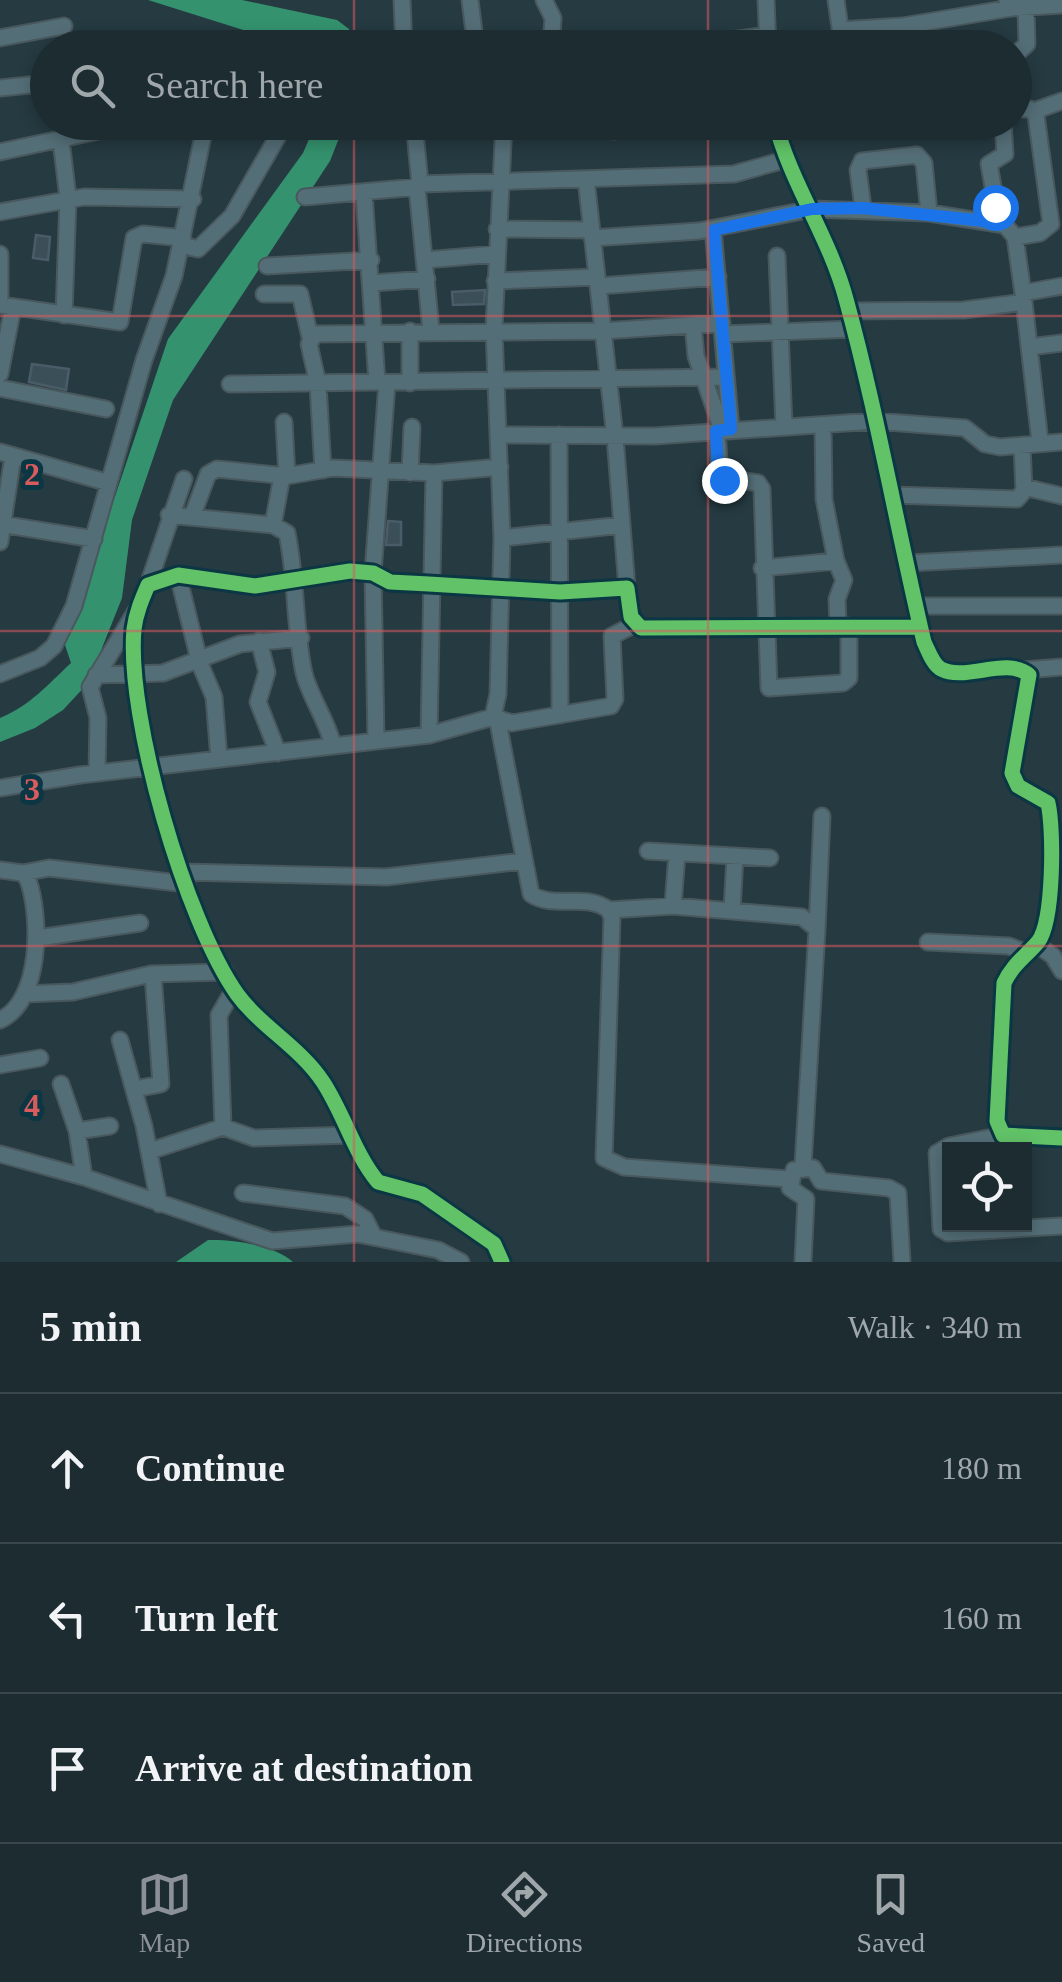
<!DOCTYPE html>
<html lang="en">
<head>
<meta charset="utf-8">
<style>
  :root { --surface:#1c2c31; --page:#253439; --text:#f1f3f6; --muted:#a0a7ab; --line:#3a484d; --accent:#8c9099 }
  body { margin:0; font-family:Georgia,serif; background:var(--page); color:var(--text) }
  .controls { position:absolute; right:30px; bottom:30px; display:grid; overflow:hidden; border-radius:0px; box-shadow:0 5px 15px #0003 }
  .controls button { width:90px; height:90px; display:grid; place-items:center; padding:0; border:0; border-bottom:2px solid var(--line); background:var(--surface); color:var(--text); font:50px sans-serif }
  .stop { position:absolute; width:30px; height:30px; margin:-22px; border:8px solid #1a73e8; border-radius:50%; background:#fff }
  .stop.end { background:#1a73e8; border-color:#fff; box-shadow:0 2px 10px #0008 }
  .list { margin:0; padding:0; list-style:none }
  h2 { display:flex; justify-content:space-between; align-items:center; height:130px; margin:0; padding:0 40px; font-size:42px }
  h2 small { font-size:32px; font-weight:400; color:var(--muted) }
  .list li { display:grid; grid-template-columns:65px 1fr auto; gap:30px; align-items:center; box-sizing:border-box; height:150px; padding:0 40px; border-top:2px solid var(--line) }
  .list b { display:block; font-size:38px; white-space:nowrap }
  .list em { font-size:32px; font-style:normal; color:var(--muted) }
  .icon { flex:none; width:55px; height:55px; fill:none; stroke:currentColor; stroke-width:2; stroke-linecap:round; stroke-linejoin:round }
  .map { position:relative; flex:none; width:1062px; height:1262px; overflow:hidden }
  .search { position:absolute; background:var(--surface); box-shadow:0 5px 15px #0003; left:30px; right:30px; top:30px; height:110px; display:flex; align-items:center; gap:25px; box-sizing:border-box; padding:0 35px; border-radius:55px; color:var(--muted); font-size:38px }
  .sheet { height:580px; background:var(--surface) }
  nav { display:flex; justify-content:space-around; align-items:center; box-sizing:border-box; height:140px; border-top:2px solid var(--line); background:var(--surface); font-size:28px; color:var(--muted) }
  nav a { display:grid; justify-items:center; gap:5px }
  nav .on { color:var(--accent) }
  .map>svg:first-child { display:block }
</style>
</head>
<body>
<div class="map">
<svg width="1062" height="1262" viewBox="0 0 1062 1262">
  <rect width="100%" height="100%" fill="#253a41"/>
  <path fill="#34926e" d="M 148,0 L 242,0 L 337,20 L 349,29 L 354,47 L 285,43 Z
    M 316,123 L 345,123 L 330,161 L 173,400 L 132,520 L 122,598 L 88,683 L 63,710 L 35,728 L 0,742 L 0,718 C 31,705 47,685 71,663 L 65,645 L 168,339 L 303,153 Z
    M 208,1240 C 233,1239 274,1245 293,1262 L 176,1262 Z"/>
  <path fill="#3b4f59" stroke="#495c67" stroke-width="2.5" d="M 36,235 L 50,237 L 48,260 L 33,258 Z
    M 485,290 L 484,304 L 453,305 L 452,292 Z
    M 32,364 L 69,369 L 66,390 L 29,382 Z
    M 388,521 L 401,522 L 401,545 L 386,545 Z"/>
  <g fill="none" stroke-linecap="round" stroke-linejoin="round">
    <defs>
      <path id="minor" d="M 402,0 L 404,48
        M 470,0 L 476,48
        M 544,0 L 553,18 L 551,48
        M 766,0 L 768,48
        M 836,0 L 843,48
        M 1007,0 L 1011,8 L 1062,5
        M 840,30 L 903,26 L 1011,8
        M 0,38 L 64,26
        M 671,48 L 768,35
        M 1014,56 L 1027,44 L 1026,10
        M 0,88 L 48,83
        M 1014,109 L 1030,109 L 1036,115 L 1051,224 L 1040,233 L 1015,237
        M 1034,111 L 1062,101
        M 414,122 L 420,184
        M 573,122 L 573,126
        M 613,122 L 614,131
        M 775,122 C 791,184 829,236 846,299 C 877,412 897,528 924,642 C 928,650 933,665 941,669 C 966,682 1006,656 1029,675 L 1012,773 L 1018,786 L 1048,803 C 1054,829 1054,921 1038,942 C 1025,957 1013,964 1004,983 L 997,1121 L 1003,1135 L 1062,1138
        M 777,132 L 866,122
        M 61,140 L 68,198 L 64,315
        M 0,152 L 107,129 L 205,126
        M 586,179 L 615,437 L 627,588
        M 364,193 L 377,382
        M 305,197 L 417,187
        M 863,208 L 858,170 L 862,161 L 917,155 L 924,163 L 929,213
        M 0,212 L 84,197 L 193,199
        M 993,222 L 995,198 L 989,164 L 1005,154 L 1003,122
        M 497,229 L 591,230
        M 713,229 L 731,429
        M 592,238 L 699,231 L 812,209 L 929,213 L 1005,225 L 1015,237 L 1023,293 L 1062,286
        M 182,245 L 198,249 L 232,216 L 286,122
        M 0,254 L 0,297
        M 777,256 L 784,426
        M 425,260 L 496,254
        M 267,266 L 371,260
        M 495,281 L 597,277
        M 372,283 L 427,279
        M 599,286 L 718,277
        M 1023,293 L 1040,442
        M 264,294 L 300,294 L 310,337
        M 0,305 L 120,322 L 134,238 L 143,234 L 183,238
        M 849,311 L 964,310 L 1024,302
        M 693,325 L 696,356 L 722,430
        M 431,330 L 417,187 L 420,184 L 734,174 L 784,160
        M 723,334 L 855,329
        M 1029,347 L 1062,343
        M 0,374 L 13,307
        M 410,383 L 410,331
        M 230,384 L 725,377
        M 0,388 L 106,409
        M 284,422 L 287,476
        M 717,431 L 720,477 L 758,483 L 762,489 L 769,688 L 843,683 L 849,678 L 849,626
        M 500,435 L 655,436 L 875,421 L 965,428 L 985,444 L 1000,447 L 1062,442
        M 559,435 L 560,715
        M 0,452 L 109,483
        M 323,470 L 318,384 L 309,344 L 315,334 L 602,331 L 722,323
        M 410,473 L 412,427
        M 1024,487 L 1062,496
        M 892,495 L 1017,499 L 1024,491 L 1022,445
        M 169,515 L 273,525 L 287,533 C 297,580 294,628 304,673 C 309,695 326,718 333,745
        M 192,517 L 208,474 L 217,469 L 287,476 L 333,468 L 434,473 L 500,467
        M 0,524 L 94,539
        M 273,525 L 282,476
        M 502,538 L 622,525
        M 0,542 L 13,456
        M 836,561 L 844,580 L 837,599 L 838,626
        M 908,563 L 1062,555
        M 762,568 L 836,561 L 824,499 L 823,425
        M 178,575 L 200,664 L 214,697 L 219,759
        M 148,585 L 184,479
        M 915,606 L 1062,606
        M 259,641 L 267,672 L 258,702 L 278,753
        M 1024,670 L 1062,667
        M 0,674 L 40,658 L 54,646 L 74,606 L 144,360 L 174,276 L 205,126 L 262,122
        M 96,675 L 163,673 L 240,644 L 301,638
        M 493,717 L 512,723 L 611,706 L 615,699 L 612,636 L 635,624
        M 498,722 L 531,894 C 554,910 586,892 609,910 L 612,918 L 604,1158 L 624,1167 L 789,1179
        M 429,735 L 434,473
        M 376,740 L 373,573 L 387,383
        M 97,773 L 98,718 L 90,687 L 136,611
        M 0,788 L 80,775 L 429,735 L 493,717 L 498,694 L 502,538 L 494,329 L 504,122
        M 648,851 L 770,858
        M 0,870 L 23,873 L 28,880 C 41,916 42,1001 0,1020
        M 183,872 L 386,877 L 523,861
        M 23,873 L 49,868 L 187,884
        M 673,906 L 677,853
        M 609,910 L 673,906 L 802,917 L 817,929 L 803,1166
        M 732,911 L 735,856
        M 817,929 L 822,816
        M 38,938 L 140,923
        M 928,942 L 1009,946 L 1024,952
        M 1036,944 L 1053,956 L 1062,971
        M 25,994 L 73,992 L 151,974 L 225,972
        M 120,1040 L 144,1126 L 159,1204
        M 0,1065 L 40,1058
        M 61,1084 L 77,1131 L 84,1177
        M 135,1089 L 161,1084 L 153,974
        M 223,1127 L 254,1138 L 350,1135
        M 77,1131 L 110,1126
        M 1003,1135 L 949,1146 L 937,1153 L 941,1229 L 948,1233 L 1062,1226
        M 150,1151 L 223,1127 L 219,1015 L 234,989
        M 0,1154 L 84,1177 L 272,1241 L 358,1234 L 438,1250 L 461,1262
        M 821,1181 L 889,1188 L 898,1193 L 902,1262
        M 243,1193 L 345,1206 L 365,1219 L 373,1235
        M 806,1199 L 790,1188 L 794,1170 L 813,1168 L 821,1181
        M 502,1262 L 494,1244 L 422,1194 L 378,1182 C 354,1153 344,1114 323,1082 C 300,1047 261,1027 237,994 C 186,922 126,717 134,629 C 136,613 142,599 148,585 L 178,575 L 255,586 L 350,571 L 373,573 L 390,582 L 429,584 L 560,592 L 627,588 L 631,617 L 641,628 L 920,627
        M 803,1262 L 806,1199"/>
    </defs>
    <use href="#minor" stroke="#48585d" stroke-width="19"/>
    <use href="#minor" stroke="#546e77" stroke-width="15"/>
    <defs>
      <path id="cycleway" d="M 775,122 C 791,184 829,236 846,299 C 877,412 897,528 924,642 C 928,650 933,665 941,669 C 966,682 1006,656 1029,675 L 1012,773 L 1018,786 L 1048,803 C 1054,829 1054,921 1038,942 C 1025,957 1013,964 1004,983 L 997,1121 L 1003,1135 L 1062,1138
        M 502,1262 L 494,1244 L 422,1194 L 378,1182 C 354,1153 344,1114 323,1082 C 300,1047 261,1027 237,994 C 186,922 126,717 134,629 C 136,613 142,599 148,585 L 178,575 L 255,586 L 350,571 L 373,573 L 390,582 L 429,584 L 560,592 L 627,588 L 631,617 L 641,628 L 920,627"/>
    </defs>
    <use href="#cycleway" stroke="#0b3643" stroke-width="21"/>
    <use href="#cycleway" stroke="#61c268" stroke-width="15"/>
  </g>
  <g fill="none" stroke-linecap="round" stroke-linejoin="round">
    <path stroke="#1a73e8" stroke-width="12" d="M 724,480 L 718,472 L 716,431 L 731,429 L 714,230 L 812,209 L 863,208 L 993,222 L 995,207"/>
  </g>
  <path fill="none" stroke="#d85b5e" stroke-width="2.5" stroke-opacity="0.55" d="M 354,0 L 354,48M 708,0 L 708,48M 354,122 L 354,1262M 708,122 L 708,1262M 0,316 L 1062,316M 0,631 L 1062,631M 0,946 L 1062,946"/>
  <g font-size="32" text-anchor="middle" font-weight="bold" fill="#d85b5e" stroke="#0b3643" stroke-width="10" stroke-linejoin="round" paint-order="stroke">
    <text x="32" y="485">2</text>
    <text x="32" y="800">3</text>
    <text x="32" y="1116">4</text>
  </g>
</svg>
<div class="controls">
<button><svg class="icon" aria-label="locate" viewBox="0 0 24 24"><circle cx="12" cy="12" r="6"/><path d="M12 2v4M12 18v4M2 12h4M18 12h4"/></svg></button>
</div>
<div class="stop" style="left:995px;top:207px"></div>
<div class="stop end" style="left:724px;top:480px"></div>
<div class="search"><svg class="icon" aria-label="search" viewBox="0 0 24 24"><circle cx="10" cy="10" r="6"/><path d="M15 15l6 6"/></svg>Search here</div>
</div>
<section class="sheet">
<h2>5 min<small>Walk · 340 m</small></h2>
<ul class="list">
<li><svg class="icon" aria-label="ahead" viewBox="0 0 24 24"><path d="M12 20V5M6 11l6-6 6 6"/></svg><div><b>Continue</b></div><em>180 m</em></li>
<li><svg class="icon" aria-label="left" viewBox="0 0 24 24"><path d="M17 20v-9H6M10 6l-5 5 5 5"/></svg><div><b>Turn left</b></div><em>160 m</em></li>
<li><svg class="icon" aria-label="arrive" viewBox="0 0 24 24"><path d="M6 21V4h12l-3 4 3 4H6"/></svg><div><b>Arrive at destination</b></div></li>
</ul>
</section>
<nav>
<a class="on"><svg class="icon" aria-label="map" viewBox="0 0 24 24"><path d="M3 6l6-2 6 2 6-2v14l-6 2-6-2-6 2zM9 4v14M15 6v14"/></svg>Map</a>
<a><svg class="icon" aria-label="directions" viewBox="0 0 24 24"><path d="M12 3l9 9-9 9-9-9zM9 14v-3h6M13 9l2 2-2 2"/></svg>Directions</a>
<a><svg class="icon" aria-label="saved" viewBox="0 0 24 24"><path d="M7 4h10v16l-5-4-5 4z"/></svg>Saved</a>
</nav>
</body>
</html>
